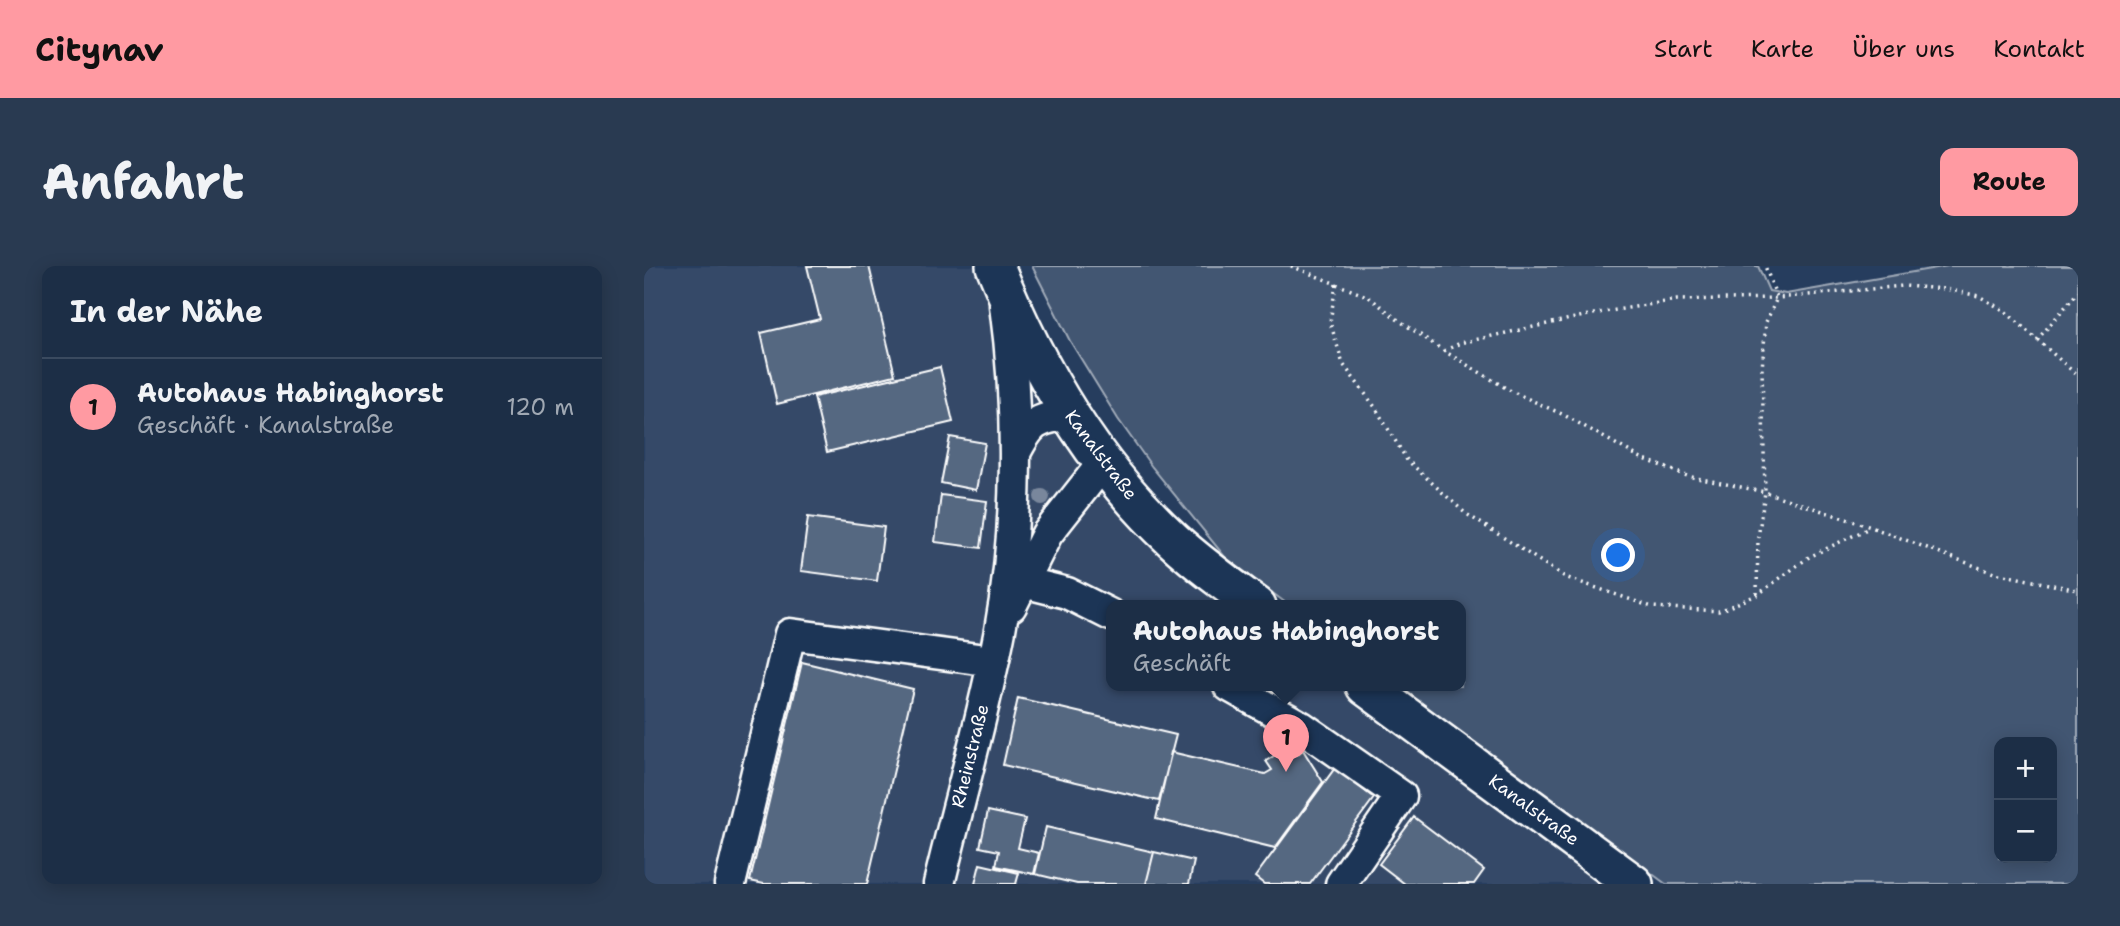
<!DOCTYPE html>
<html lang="de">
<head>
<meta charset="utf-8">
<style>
  :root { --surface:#1c2e46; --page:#293a51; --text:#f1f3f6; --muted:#a0a8b3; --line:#3a4a5f; --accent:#ff9aa2 }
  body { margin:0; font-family:"Shantell Sans",sans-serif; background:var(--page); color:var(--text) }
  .controls { position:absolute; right:21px; bottom:21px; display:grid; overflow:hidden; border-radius:14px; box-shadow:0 4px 18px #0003 }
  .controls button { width:63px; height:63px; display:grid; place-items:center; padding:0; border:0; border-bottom:2px solid var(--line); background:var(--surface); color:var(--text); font:35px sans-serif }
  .you { position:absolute; left:975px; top:290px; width:24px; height:24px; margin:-18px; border:5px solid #fff; border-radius:50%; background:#1a73e8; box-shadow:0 0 0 10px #1a73e833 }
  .badge { display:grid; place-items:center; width:46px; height:46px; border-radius:50%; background:var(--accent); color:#111; font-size:23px; font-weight:700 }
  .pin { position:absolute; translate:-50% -58px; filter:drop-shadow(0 2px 4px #0008) }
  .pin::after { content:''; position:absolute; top:37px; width:24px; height:21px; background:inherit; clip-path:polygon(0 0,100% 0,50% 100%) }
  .popup { position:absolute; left:462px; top:334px; width:360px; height:91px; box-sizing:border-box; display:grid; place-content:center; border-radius:14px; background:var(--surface); filter:drop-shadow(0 2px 5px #0005); font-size:23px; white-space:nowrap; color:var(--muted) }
  .popup b { font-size:26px; color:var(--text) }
  .popup::after { content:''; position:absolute; left:50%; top:100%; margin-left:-14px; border:14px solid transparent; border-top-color:var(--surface) }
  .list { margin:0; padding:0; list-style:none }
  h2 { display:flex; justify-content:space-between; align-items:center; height:91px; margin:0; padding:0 28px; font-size:30px }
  h2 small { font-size:23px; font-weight:400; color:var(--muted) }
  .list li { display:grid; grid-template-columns:46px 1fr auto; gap:21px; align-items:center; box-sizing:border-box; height:98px; padding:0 28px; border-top:2px solid var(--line) }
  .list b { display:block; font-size:26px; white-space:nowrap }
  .list p { margin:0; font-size:23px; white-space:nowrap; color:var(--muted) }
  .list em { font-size:23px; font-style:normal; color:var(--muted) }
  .map { position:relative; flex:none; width:1434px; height:618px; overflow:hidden; border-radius:14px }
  header { display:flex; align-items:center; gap:42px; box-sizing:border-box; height:98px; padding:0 35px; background:var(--accent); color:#111 }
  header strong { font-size:33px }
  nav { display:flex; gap:38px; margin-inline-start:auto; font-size:24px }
  .intro { display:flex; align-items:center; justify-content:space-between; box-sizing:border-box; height:168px; padding:0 42px }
  h1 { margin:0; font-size:49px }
  .button { padding:18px 32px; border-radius:14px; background:var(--accent); color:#111; font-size:24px; font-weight:700 }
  main { display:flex; gap:42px; padding:0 42px }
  aside { flex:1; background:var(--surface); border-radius:14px; box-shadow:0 4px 18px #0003 }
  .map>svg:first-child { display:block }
</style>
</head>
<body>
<header>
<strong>Citynav</strong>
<nav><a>Start</a><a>Karte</a><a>Über uns</a><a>Kontakt</a></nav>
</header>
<div class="intro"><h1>Anfahrt</h1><a class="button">Route</a></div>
<main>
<aside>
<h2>In der Nähe<small></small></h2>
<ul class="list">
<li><span class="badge">1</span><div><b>Autohaus Habinghorst</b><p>Geschäft · Kanalstraße</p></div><em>120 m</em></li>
</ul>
</aside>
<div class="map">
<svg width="1434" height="618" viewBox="0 0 1434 618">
  <rect width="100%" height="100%" fill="#263d5e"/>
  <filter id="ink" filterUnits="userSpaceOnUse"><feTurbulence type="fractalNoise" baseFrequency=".0143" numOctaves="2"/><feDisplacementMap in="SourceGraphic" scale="14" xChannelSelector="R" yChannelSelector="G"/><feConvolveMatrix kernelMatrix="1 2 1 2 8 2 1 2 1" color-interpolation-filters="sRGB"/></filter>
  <g filter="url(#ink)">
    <path fill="#344a68" d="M 0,0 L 330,0 L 340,25 L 419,170 L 593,340 L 467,340 L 467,420 L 700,420 L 963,618 L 0,618 Z"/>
    <path fill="#425672" stroke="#a0aab8" stroke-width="2" fill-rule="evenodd" d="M 388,0 L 1114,0 L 1125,25 L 1142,28 L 1304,0 L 1434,0 L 1434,618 L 1022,618 L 754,420 L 817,420 L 817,340 L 646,340 L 581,291 L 508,201 L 474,153 L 426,75 ZM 1355,476 L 1408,476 L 1408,592 L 1355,592 Z"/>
    <path fill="#556781" stroke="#fff" stroke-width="2" d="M 163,0 L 225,0 L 251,109 L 133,138 L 117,67 L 176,53 Z
      M 296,101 L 309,156 L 183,186 L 170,131 Z
      M 306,171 L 341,177 L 332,224 L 297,217 Z
      M 297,229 L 343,235 L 337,282 L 291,276 Z
      M 164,251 L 240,261 L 233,315 L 157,305 Z
      M 158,396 L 269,423 L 223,618 L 120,618 L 106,615 Z
      M 374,432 L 532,469 L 515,535 L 359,499 Z
      M 647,479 L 653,489 L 659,484 L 679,516 L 631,582 L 512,553 L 527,486 L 621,508 L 628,504 L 622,495 Z
      M 691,502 L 730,532 L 666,618 L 620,618 L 611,611 Z
      M 344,545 L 381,553 L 374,582 L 395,587 L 390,608 L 352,600 L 355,585 L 336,581 Z
      M 770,551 L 840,604 L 830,618 L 761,618 L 735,598 Z
      M 402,561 L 510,586 L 502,618 L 433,618 L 391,608 Z
      M 510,586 L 550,595 L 545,618 L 502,618 Z
      M 336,598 L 375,607 L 372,618 L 331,618 Z"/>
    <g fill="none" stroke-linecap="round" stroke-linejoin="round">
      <defs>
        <path id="minor" d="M 371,187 C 387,156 391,154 424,148
          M 379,316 L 423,327 L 467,349
          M 367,340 L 403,268 L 459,197
          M 585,420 L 658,461 L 757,530 L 697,618
          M 86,618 L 146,368 L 349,395
          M 295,618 C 315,534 340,448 356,364 C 375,261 375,141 361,39"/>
        <path id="major" d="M 351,0 C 392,102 448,199 529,274 C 555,298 584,319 613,340
          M 721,420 L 990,618"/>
      </defs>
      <use href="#minor" stroke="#fff" stroke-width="35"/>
      <use href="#major" stroke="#fff" stroke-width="42"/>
      <path stroke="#fff" stroke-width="3.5" stroke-dasharray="2 5" stroke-linecap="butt" d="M 647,0 L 725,31 L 753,53 L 800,85 L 867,125 L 920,149 L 995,191 L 1043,210 L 1121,226 L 1227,261 L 1350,307 L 1434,324
        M 692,18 L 686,56 L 699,98 L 731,141 L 763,194 L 821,247 L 921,311 L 1008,341 L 1075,345 L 1113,329 L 1165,291 L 1225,262
        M 1393,74 L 1434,26
        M 800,85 L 816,77 L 954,47 L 1033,34 L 1133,32 L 1259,20 L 1302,23 L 1335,30 L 1361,45 L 1434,110
        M 1113,328 L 1114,272 L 1121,226 L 1118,103 L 1122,56 L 1133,32 L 1121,0"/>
      <use href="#minor" stroke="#1d3557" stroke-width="30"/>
      <use href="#major" stroke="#1d3557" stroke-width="37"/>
    </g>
    <circle fill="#79879c" cx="398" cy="231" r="8"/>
  </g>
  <g text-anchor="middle" stroke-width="5" stroke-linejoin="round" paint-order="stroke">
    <g font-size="18" fill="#fff" stroke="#1d3557">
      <text transform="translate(457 189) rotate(53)" y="6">Kanalstraße</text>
      <text transform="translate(326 490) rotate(-76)" y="6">Rheinstraße</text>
      <text transform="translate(890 544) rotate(36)" y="6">Kanalstraße</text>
    </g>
  </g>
</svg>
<div class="controls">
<button>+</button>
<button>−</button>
</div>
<div class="you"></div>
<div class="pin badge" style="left:642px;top:506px">1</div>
<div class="popup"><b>Autohaus Habinghorst</b>Geschäft</div>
</div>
</main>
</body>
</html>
